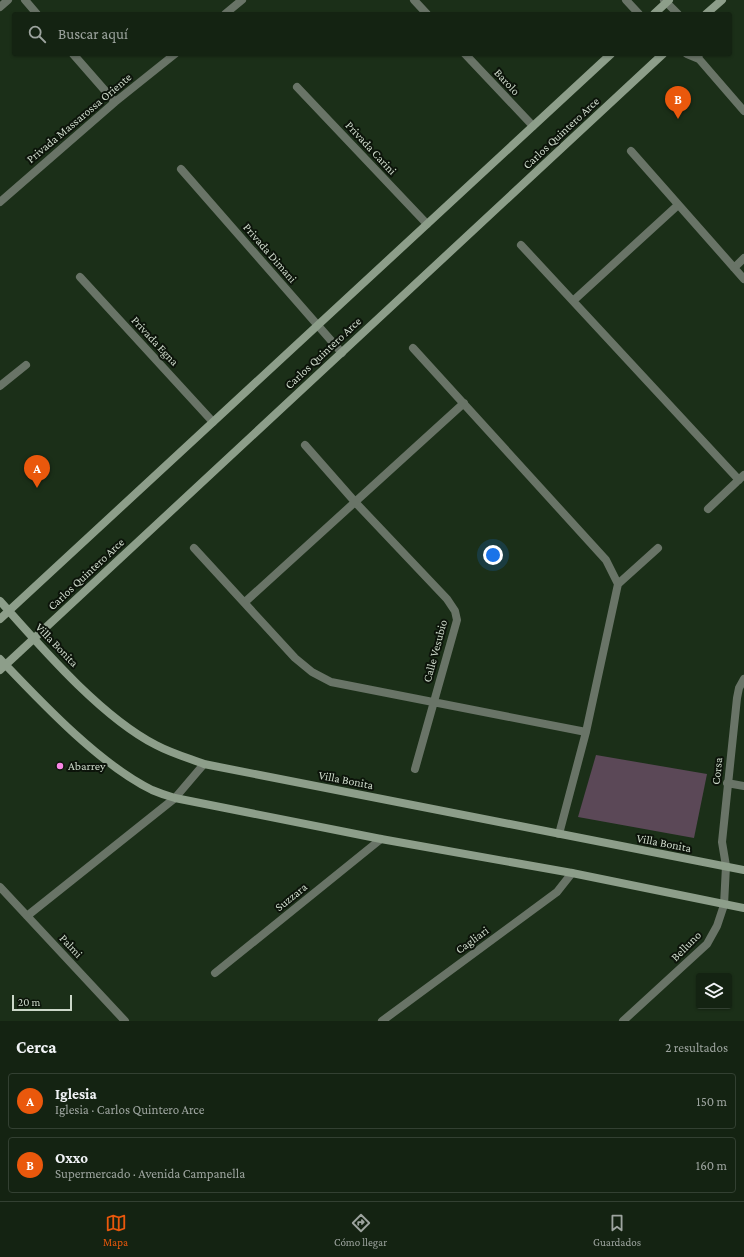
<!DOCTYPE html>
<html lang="es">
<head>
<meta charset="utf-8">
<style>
  :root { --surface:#142312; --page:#212f20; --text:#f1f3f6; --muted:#9da49f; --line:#334032; --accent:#ea580c }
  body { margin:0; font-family:"Crimson Pro",serif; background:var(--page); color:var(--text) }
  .controls { position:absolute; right:12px; bottom:12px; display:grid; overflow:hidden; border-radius:4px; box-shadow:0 1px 3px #0004 }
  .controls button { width:36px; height:36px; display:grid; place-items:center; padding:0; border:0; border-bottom:1px solid var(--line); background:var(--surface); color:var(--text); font:20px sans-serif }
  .scale { position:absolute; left:12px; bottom:10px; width:60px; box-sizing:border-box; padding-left:4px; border:2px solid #ccd8c9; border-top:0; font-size:11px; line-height:14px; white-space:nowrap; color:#ccd8c9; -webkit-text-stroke:3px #0c140a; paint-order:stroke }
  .you { position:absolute; left:493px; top:555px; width:14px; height:14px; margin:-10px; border:3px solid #fff; border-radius:50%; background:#1a73e8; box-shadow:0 0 0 6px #1a73e833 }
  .badge { display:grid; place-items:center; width:26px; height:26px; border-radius:50%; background:var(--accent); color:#fff; font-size:13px; font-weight:700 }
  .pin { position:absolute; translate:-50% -33px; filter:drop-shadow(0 1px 2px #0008) }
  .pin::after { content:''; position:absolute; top:21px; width:14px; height:12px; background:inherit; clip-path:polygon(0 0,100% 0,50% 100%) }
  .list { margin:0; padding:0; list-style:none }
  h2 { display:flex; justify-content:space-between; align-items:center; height:52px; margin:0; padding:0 16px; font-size:17px }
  h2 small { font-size:13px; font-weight:400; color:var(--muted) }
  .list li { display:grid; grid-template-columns:26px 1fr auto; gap:12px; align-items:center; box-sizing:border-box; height:56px; margin:0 8px 8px; padding:0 8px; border:1px solid var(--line); border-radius:4px }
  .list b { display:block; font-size:15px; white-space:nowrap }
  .list p { margin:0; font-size:13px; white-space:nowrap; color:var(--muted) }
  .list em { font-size:13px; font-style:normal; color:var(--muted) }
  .icon { flex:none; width:22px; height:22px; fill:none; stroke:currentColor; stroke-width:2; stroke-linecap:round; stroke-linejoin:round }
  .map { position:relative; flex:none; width:744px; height:1021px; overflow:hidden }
  .search { position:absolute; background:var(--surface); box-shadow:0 1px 3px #0004; left:12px; right:12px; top:12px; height:44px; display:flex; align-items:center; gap:10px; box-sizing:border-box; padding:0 14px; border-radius:4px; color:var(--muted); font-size:15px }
  .sheet { height:180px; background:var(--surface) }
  nav { display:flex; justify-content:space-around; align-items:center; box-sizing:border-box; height:56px; border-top:1px solid var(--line); background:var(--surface); font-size:11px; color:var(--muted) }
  nav a { display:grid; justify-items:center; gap:2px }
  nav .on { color:var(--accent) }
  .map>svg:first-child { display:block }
</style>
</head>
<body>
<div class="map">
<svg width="744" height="1021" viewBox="0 0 744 1021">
  <rect width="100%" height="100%" fill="#1b2f18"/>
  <path fill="#5b4857" d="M 596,755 L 707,774 L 694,838 L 578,817 Z"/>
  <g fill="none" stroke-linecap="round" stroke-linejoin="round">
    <path stroke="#697467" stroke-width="8" d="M 25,0 L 37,14
      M 414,0 L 427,14
      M 626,0 L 639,14
      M 664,0 L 678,14
      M 0,7 L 8,0
      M 225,14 L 242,0
      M 73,54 L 115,102
      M 465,54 L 533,126
      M 687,54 L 699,59
      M 698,54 L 699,59 L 744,111
      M 297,87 L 427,224
      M 631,151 L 744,279
      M 181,169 L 342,353
      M 0,202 L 115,102 L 175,54
      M 521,245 L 739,480
      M 734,268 L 744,258
      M 80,277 L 213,422
      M 573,301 L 678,205
      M 413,348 L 606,560 L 618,584
      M 0,386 L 26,365
      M 305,445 L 356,503 L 447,599 L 455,611 L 457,620 L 415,769
      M 708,509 L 744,475
      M 194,548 L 295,658 L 312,672 L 331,682 L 586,732
      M 245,602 L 464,403
      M 727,783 L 744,786
      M 559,834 L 586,732 L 618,584 L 658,548
      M 0,887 L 125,1021
      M 27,916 L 175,798 L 204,764
      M 215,973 L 381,839
      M 382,1021 L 557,892 L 572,873
      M 623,1021 L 707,944 L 717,926 L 724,905 L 726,866 L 722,842 L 737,698 L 739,688 L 744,679"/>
    <path stroke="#8d9e8a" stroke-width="8" d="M 654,14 L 669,0
      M 706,14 L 722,0
      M 0,601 C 41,647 101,717 156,745 C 171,753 188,758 204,764 L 744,870
      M 0,619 L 611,54
      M 0,659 C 41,702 99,764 152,790 C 159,793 168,796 175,798 L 381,839 L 572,873 L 744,908
      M 0,670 L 663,54"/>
  </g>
  <circle fill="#fa87e6" stroke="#0c140a" stroke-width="1.5" cx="60" cy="766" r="4"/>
  <g text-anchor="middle" stroke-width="4" stroke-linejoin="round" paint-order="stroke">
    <g font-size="12" fill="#ccd8c9" stroke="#0c140a">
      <text transform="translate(507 82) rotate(47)" y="4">Barolo</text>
      <text transform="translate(79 118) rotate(-40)" y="4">Privada Massarossa Oriente</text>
      <text transform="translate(561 133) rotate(-43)" y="4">Carlos Quintero Arce</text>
      <text transform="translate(371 148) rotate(47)" y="4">Privada Carini</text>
      <text transform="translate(270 253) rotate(49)" y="4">Privada Dimani</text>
      <text transform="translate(155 341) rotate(47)" y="4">Privada Egna</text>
      <text transform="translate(323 353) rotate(-43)" y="4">Carlos Quintero Arce</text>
      <text transform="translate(86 574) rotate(-43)" y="4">Carlos Quintero Arce</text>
      <text transform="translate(57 645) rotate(46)" y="4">Villa Bonita</text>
      <text transform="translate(435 651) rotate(-75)" y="4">Calle Vesubio</text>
      <text transform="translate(717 771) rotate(-84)" y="4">Corsa</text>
      <text transform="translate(346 780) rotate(11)" y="4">Villa Bonita</text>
      <text transform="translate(664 843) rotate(11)" y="4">Villa Bonita</text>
      <text transform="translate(291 897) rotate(-39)" y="4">Suzzara</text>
      <text transform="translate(472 940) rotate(-36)" y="4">Cagliari</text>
      <text transform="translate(71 946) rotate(47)" y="4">Palmi</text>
      <text transform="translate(686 946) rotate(-45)" y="4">Belluno</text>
    </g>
    <g font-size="12" fill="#ccd8c9" stroke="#0c140a" text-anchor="start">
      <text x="68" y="770">Abarrey</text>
    </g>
  </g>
</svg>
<div class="controls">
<button><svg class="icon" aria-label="layers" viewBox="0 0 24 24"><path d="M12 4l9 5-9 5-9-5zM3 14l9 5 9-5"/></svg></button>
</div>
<div class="scale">20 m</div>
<div class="you"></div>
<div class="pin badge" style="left:37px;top:488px">A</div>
<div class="pin badge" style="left:678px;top:119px">B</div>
<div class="search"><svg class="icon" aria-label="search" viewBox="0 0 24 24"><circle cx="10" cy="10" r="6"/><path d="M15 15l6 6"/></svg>Buscar aquí</div>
</div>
<section class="sheet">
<h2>Cerca<small>2 resultados</small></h2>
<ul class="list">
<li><span class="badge">A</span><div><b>Iglesia</b><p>Iglesia · Carlos Quintero Arce</p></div><em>150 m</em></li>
<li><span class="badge">B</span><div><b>Oxxo</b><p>Supermercado · Avenida Campanella</p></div><em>160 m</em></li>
</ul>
</section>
<nav>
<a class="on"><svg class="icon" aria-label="map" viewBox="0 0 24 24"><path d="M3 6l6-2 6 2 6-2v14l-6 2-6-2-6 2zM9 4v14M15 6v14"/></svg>Mapa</a>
<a><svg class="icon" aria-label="directions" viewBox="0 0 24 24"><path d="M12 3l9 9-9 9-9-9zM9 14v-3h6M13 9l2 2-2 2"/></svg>Cómo llegar</a>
<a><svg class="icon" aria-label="saved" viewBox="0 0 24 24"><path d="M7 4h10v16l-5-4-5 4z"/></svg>Guardados</a>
</nav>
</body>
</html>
